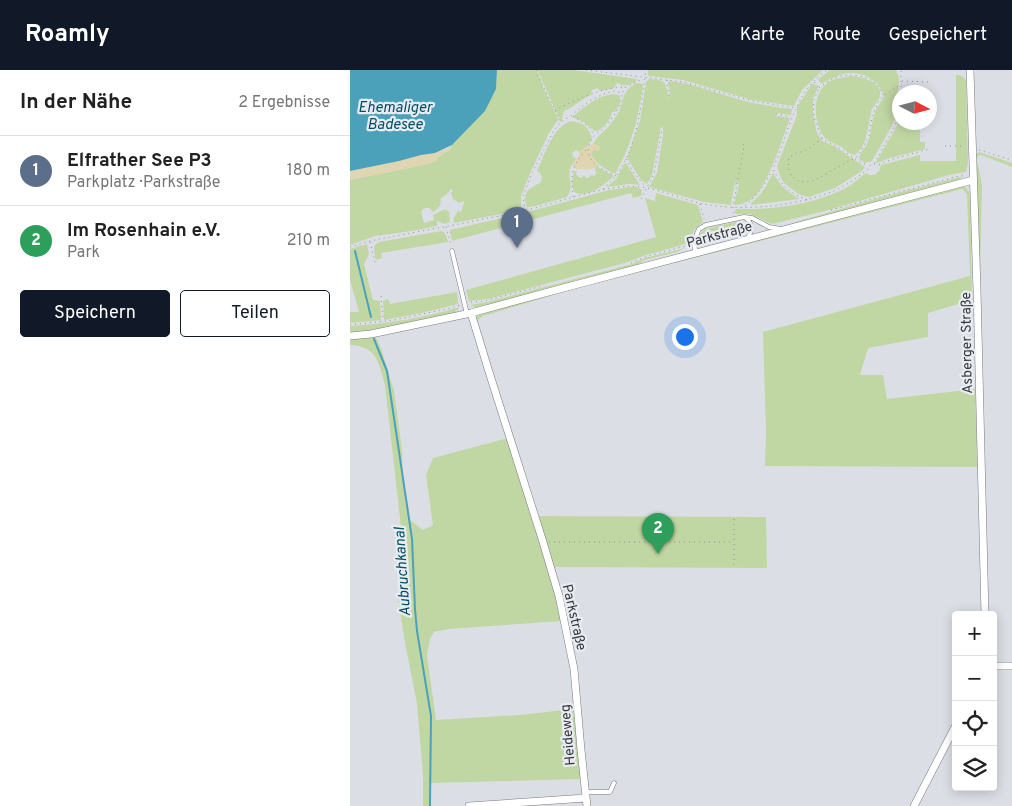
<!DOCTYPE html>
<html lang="de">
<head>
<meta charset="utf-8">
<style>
  :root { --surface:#fff; --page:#f2f2f2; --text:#222; --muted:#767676; --line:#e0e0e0; --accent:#111827 }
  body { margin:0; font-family:Overpass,sans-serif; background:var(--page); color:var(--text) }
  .controls { position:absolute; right:15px; bottom:15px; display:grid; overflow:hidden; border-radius:5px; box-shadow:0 2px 12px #0003 }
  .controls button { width:45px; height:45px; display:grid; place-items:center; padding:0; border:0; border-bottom:1px solid var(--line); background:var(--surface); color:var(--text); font:25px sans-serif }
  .compass { position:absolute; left:542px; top:15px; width:45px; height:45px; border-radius:50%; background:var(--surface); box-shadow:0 2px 12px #0003; rotate:96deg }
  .you { position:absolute; left:334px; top:266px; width:18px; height:18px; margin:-12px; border:4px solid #fff; border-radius:50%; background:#1a73e8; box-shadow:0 0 0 8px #1a73e833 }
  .badge { display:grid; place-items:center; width:32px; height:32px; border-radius:50%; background:var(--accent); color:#fff; font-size:16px; font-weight:700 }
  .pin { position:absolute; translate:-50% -41px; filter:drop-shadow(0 1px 2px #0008) }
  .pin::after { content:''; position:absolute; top:26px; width:18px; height:15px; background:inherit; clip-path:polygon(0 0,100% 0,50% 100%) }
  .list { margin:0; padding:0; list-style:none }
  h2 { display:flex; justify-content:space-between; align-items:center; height:65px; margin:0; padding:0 20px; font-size:21px }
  h2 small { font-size:16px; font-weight:400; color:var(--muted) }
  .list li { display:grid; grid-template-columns:32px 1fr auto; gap:15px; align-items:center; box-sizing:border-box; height:70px; padding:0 20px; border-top:1px solid var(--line) }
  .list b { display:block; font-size:19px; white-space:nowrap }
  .list p { margin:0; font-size:16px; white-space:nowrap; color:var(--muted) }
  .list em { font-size:16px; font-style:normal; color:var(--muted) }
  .actions { display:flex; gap:10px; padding:15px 20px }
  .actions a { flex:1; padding:11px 0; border:1px solid var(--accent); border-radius:5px; text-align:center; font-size:18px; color:var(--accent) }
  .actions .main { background:var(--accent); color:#fff }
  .icon { flex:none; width:28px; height:28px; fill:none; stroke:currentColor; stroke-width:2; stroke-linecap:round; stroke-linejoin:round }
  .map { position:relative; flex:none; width:662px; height:736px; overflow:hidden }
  header { display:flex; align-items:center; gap:30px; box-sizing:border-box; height:70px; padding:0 25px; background:var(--accent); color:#fff }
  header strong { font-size:24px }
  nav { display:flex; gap:28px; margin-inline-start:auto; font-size:18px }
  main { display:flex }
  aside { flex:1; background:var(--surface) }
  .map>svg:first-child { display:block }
</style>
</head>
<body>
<header>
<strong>Roamly</strong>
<nav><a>Karte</a><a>Route</a><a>Gespeichert</a></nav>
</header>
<main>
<aside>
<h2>In der Nähe<small>2 Ergebnisse</small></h2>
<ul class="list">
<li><span class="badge" style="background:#5c6f8a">1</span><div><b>Elfrather See P3</b><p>Parkplatz · Parkstraße</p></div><em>180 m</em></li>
<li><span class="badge" style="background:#2e9e5b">2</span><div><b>Im Rosenhain e.V.</b><p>Park</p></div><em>210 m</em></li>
</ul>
<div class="actions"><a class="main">Speichern</a><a>Teilen</a></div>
</aside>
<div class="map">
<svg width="662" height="736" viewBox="0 0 662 736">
  <rect width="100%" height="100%" fill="#dbdfe5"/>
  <path fill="#c1d7a3" d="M 147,0 L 187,0 L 193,17 L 209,50 L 207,51 L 199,63 L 181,101 L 171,126 L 171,140 L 104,153 L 103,149 L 108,141 L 111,142 L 114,133 L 114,131 L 109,133 L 103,129 L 101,123 L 103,120 L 101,119 L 96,125 L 94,126 L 91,128 C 90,137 91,136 83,142 C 80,137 78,137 73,139 L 71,142 L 74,153 L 84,150 L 83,145 L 95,139 L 99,142 L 100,152 L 95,154 L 87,151 L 87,156 L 62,161 L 25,166 L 0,175 L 0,110 L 78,94 L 88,90 L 88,87 L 101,79 L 100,77 L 135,41 L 146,19 Z
    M 188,0 L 224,0 L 287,9 L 286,12 C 282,13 277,17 272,15 C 271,15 269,13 267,13 L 264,18 L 250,21 L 247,18 L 242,20 L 241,25 C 231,29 224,37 214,41 L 211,52 L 189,4 Z
    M 298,0 L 473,0 L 452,20 L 444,36 L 402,30 L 333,10 L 299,6 L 298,5 Z
    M 480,0 L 546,0 L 549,8 L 546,46 L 542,56 L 522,91 L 515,93 L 509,89 C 510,82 515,78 518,72 C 521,64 521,56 523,48 C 525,40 530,33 534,27 C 531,12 516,3 501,3 C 490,3 480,9 471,14 L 468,9 Z
    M 606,5 C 611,5 615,7 616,12 L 618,93 L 616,102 L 599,105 L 475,141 L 422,154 L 400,144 L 386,144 L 385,140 L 386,139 C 422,140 461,135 494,119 C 502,115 509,108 516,103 L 519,105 L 524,105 L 529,101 L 531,95 L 570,85 L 570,91 L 606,91 Z
    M 501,6 C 511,7 533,11 530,26 C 529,31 524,35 522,39 C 521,42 521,44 520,47 C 517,61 517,75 505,85 C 499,84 496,81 492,77 C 487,74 479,72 475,68 C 462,52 461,20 482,10 C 488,8 495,7 501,6 Z
    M 299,9 C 317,10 315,12 319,28 L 320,23 L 318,13 L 319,11 C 347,14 373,26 399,32 C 413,35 428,37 442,39 L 441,45 L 426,43 L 426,46 L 440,48 C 432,70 419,113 403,128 C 398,132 391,135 384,135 L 389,113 L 385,112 L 381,135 L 354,132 L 299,117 L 307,103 L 313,65 L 313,58 L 311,57 L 302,105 L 297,114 L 291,110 L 277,88 L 290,51 L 296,12 Z
    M 287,13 L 293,14 L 293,16 C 288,50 282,74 265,104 C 254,98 247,95 241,84 L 247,75 L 243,74 C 247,66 254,62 259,56 C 263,51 268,44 270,39 C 274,26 274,20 287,13 Z
    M 462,14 L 464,14 L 468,17 L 463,29 L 463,44 L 467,63 L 472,71 L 484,76 L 515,97 L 512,101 L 485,118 L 459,127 L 448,124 L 434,113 L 430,106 L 427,96 L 447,45 L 447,37 Z
    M 263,24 L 268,25 L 270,26 L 270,33 L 265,42 L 262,42 C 261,50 255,56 248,61 L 245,61 L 232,51 L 222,47 C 235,37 246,26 263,24 Z
    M 549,45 L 550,52 L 570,53 L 570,72 L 575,72 L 575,79 L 540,88 L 527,93 L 526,92 L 547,56 Z
    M 221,51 C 233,53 238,55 242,68 L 238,76 L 229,82 L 226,80 L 222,83 L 223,87 L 226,88 C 225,91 221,96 220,99 C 217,108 225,116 217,127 L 186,136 L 177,137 C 171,122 179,119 191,112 L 192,107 L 190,103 L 187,101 C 195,85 202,57 221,51 Z
    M 629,82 L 662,93 L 662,97 L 631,85 L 628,86 L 627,90 L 632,115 L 630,206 L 626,85 Z
    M 275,93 L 276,93 L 290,115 L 280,114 L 257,117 L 266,109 Z
    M 245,97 L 247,97 L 264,106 C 255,114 238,129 224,122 C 221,113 222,109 224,101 L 227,101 L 226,104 L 229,107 L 231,108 L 234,105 L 236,108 L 238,108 L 241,105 L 244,106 L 246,104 L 246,101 L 245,99 Z
    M 423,103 L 431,115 L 436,120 L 449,129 L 401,135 L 401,133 C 412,126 417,114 423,103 Z
    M 614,106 L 607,111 L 444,155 L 432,156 L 532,127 Z
    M 610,116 L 615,116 L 620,124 L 622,230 L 578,243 L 578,267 L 518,278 L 510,305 L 533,305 L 537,329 L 625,319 L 628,397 L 415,396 L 416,362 L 413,262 L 620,206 L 617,124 L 612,119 L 231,217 L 133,246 L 128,250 L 127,258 L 126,250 L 128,244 Z
    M 281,117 L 287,117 L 292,120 L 291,126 L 283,128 L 281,123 L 102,171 L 100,162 L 100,160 L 174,143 L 259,120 Z
    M 306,123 L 348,135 L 353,152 L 344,160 L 339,173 L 293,186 L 278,192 L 138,229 L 119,231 L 116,220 L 306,167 L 295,128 L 305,131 Z
    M 389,151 L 396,154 L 398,161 L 356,171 L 349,171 L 349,165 L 355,159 Z
    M 91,161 L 95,163 L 98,172 L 31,183 L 32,188 L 26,190 L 25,188 L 24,176 L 29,172 Z
    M 17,174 L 19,184 L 14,194 L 23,230 L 30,231 L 31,250 L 0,253 L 0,242 L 9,242 L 0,210 L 0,179 Z
    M 335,178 L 327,182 L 295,190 L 285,196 L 128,238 L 124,237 L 121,235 L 137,232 L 282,194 L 295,188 Z
    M 107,222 L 108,234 L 72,243 L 34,250 L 33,231 L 38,229 L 40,234 Z
    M 109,237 L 106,242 L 103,244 L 20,260 L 0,262 L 0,256 C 36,254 74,248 109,237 Z
    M 26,267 L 32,281 L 44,321 L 52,380 L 53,413 L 60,450 L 73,460 L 83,455 L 76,405 L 83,388 L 158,368 L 206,524 L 212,551 L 98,559 L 84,562 L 80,569 L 77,585 L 86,650 L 170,645 L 223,639 L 232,709 L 80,713 L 80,736 L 73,736 L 73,705 L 67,634 L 54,567 L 48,528 L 53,510 L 54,484 L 35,315 C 29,293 27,276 0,275 L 0,269 Z
    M 187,446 L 416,447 L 417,498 L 203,497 Z"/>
  <path fill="#dfd5b1" d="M 243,74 L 250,76 L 250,79 L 248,81 L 244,80 L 241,84 L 249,96 L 245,97 L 239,100 C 234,99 229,100 224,98 L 223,94 L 229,86 L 229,82 C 234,78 239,77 243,74 Z
    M 100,77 L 101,78 L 88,87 L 88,90 L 78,94 L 0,110 L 0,101 L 49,91 L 71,85 L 85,83 Z"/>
  <path fill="#4ba1ba" d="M 0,0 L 147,0 L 146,19 L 135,41 L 102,75 L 85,83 L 71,85 L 49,91 L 0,101 Z"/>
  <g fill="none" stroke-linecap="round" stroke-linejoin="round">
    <path stroke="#4ba1ba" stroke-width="2" d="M 5,181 L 21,247
      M 24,269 L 37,301 L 62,469 L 65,539 L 67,561 L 81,646 L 80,736"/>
    <defs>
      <path id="lane" d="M 396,148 C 403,154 401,161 398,169
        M 102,181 L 117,244
        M 346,183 L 344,174 L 346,166 L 349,159 L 356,155 L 394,147 L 402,148 L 419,157 L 431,159
        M 236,722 L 260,722 L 264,713"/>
      <path id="street" d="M 620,0 L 627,220 L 635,545
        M 121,243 L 140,305 L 193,472 L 209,526 L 224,599 L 231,680 L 237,736
        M 0,266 L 21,264 L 121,243 L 217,217 L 623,110
        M 643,596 L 662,596
        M 119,736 L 236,728
        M 564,736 L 606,655"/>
    </defs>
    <use href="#lane" stroke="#777a7f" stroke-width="5"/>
    <use href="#street" stroke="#777a7f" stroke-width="8"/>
    <path stroke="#909397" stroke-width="1" stroke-dasharray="1 4" stroke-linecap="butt" d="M 187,0 L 187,4 L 211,52
      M 236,0 L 333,12 L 403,31 L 445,38
      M 317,10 L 319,26
      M 552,11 L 580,12
      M 464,12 L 469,18 L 464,30 L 463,38 L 464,48 L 472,68 L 475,71 L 485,75 L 507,90 L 518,96
      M 469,18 C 474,15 477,11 482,9 C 494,3 513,4 524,12 C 528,15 531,20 533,25
      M 551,22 L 551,0
      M 205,40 C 226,30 251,17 276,17
      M 426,44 L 441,47
      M 223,46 L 238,56 L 244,64
      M 472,68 C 467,71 463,76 458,79 C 451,83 445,82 439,88 C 436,107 447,116 465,110 L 508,86 L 519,66 L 522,46 L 529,31 L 533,26 L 552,14
      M 595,76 L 614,76
      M 629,80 L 662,90
      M 276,89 L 284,103 L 295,116
      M 524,94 L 528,95 L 543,89 L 579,79
      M 266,106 C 259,102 247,98 242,91 C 236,83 238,73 244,66 C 247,63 251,61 254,58 C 262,49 272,36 272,24
      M 387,114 L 394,76 L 392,71
      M 253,119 C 258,114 263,110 267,105 C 288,73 291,36 296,0
      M 223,127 C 221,103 220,98 237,79
      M 291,129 L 304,104 L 312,59 L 313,59
      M 457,130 C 438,122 433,117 423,99 C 428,86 434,72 438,58 C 448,33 454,16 477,0
      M 350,134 L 354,149
      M 395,136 C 408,124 414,116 422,100
      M 481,140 L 613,105
      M 384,143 L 383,137 L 387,114 L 385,114
      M 96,157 L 101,175
      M 182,159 L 178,144 L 175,141 L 173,126 L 182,103 L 203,62 L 211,52 L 222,45 L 239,31 L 254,24 L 263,21 L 272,23 L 276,17 L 289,11 L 290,7
      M 20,172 L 26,196
      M 351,173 L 369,169
      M 0,177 L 20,171 C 54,164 89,158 124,151 C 141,147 159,145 176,140 C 208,133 239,120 271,117 C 298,113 323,127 349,133 C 389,142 445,137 483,121 C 496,116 507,108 518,99 L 519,96 L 524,94 L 545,56 L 550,39
      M 281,193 L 295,187 L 339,175
      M 31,226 L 33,250
      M 121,232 L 134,231 L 192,216
      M 0,255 L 44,250 L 101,238 L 110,235
      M 384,449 L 384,495
      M 199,472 L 383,472"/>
    <use href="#lane" stroke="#fff" stroke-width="4"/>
    <use href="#street" stroke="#fff" stroke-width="7"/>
  </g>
  <g text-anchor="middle" stroke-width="4.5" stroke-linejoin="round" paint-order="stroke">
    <g font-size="14" fill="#353739" stroke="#e8ecf2">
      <text transform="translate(369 164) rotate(-15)" y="5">Parkstraße</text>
      <text transform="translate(616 273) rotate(-91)" y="5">Asberger Straße</text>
      <text transform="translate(225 547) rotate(77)" y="5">Parkstraße</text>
      <text transform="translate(217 665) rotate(-95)" y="5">Heideweg</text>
    </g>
    <g font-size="15" font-style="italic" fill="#004f61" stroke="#e8ecf2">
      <text x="45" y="42">Ehemaliger<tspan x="45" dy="17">Badesee</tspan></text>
      <text transform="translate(52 502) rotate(-94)" y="5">Aubruchkanal</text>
    </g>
  </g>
</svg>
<div class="controls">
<button>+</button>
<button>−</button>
<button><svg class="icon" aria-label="locate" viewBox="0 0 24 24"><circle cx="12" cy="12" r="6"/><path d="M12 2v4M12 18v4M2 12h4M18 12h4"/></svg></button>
<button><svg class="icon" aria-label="layers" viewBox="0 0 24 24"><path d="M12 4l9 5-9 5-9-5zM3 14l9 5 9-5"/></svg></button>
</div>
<svg class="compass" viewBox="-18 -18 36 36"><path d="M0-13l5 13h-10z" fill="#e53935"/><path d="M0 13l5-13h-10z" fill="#767676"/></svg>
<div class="you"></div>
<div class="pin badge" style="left:167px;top:178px;background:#5c6f8a">1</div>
<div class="pin badge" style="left:308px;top:484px;background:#2e9e5b">2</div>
</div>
</main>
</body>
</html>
